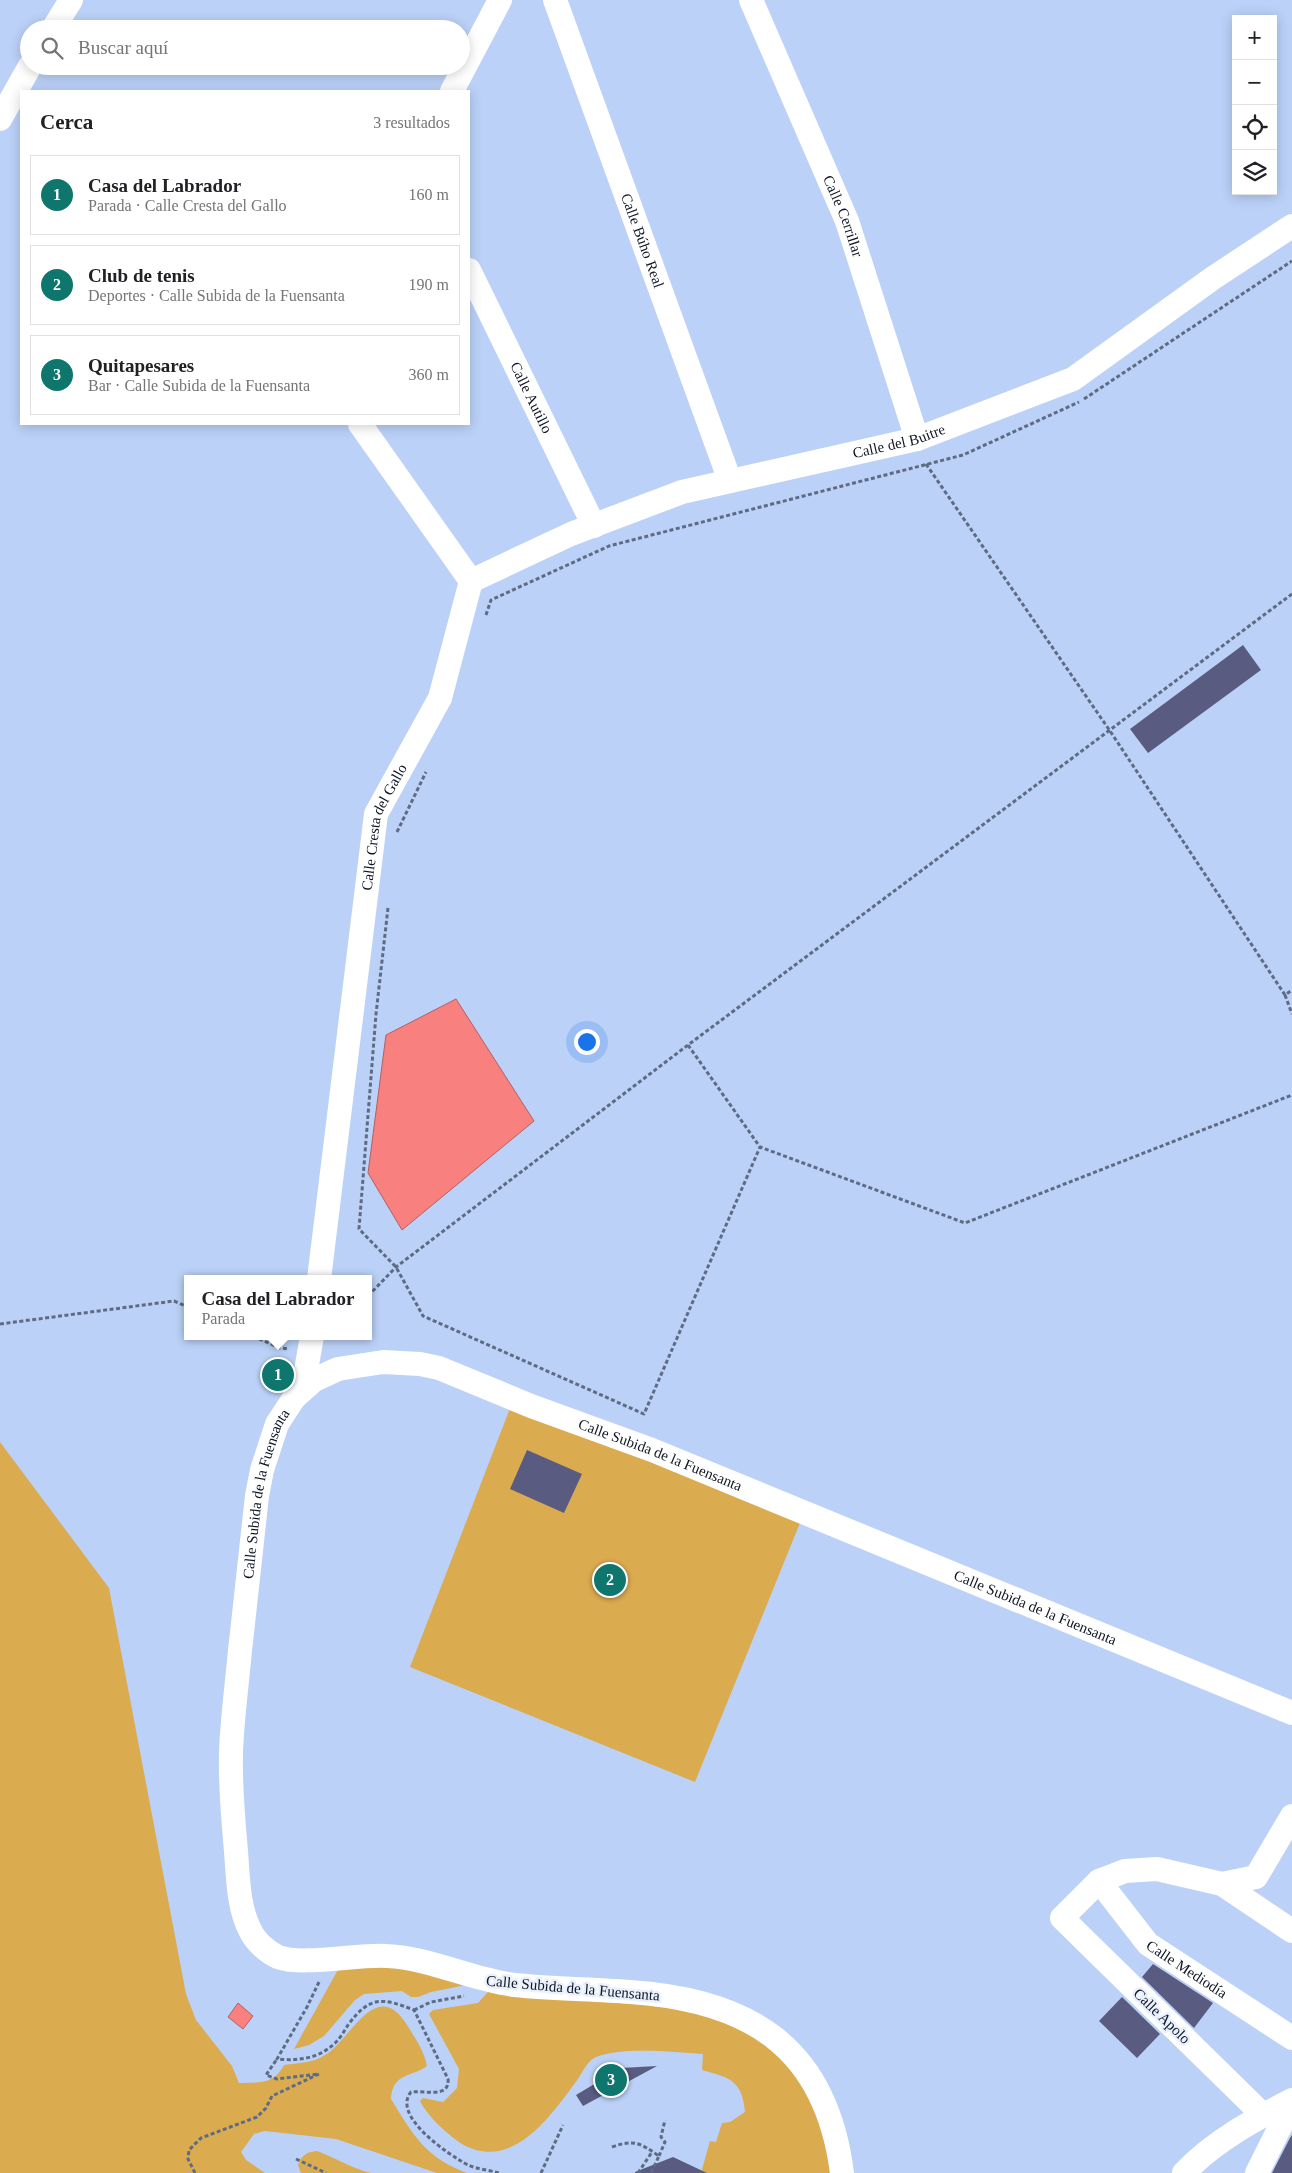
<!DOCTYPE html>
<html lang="es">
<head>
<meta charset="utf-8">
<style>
  :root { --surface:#fff; --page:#f2f2f2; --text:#202124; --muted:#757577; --line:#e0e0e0; --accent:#0f766e }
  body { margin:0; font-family:Georgia,serif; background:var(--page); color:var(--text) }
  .controls { position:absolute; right:15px; top:15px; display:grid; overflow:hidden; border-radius:0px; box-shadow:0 2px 12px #0003 }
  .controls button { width:45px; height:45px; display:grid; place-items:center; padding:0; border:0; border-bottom:1px solid var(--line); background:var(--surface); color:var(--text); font:25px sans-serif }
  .you { position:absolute; left:586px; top:1041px; width:18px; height:18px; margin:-12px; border:4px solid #fff; border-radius:50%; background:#1a73e8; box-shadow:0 0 0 8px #1a73e833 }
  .badge { display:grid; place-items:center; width:32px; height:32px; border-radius:50%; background:var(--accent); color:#fff; font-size:16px; font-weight:700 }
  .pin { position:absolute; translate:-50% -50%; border:2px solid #fff; box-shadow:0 1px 5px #0006 }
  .popup { position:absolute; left:184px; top:1275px; width:188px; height:65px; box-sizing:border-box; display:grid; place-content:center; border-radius:0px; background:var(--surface); filter:drop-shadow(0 1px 4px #0005); font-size:16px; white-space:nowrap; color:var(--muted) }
  .popup b { font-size:19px; color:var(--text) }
  .popup::after { content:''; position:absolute; left:50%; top:100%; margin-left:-10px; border:10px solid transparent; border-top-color:var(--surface) }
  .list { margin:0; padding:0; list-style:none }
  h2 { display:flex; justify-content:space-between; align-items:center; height:65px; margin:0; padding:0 20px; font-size:21px }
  h2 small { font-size:16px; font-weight:400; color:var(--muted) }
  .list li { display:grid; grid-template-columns:32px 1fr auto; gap:15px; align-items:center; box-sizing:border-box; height:80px; margin:0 10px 10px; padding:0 10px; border:1px solid var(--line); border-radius:0px }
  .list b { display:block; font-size:19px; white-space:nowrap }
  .list p { margin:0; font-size:16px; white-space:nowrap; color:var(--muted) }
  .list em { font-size:16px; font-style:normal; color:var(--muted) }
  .icon { flex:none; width:28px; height:28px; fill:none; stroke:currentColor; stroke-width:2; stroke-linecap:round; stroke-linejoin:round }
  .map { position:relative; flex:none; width:1292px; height:2173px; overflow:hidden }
  .search { position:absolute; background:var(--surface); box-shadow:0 2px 12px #0003; left:20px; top:20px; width:450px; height:55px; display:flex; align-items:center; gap:12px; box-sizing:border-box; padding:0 18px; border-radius:28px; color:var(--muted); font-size:19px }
  .panel { position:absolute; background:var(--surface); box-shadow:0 2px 12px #0003; left:20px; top:90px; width:450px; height:335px; border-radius:0px }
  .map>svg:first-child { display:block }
</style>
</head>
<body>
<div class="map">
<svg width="1292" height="2173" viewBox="0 0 1292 2173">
  <rect width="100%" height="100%" fill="#bbd1f7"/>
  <path fill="#dbab50" d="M 514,1398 L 804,1513 L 695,1782 L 410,1667 Z
    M 0,1442 L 109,1588 L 186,1994 L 196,2020 L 232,2066 L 239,2083 C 260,2082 273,2085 284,2065 C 298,2063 313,2063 325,2055 C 350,2041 376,1975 407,2025 C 415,2038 424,2050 427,2066 C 412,2077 392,2073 391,2099 C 414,2136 425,2157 467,2173 L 437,2173 L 336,2139 L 265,2131 L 254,2134 L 241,2152 L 246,2160 L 265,2173 L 0,2173 Z
    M 394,1961 L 466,1985 L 431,1992 L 418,1997 L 411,1997 L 402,1991 L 364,1994 L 355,2000 L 324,2036 L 309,2045 L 294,2049 L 340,1966 Z
    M 488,1992 L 629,1997 L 745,2025 L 806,2082 L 836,2173 L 701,2173 L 710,2141 L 716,2142 L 722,2123 L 730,2122 L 745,2112 C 742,2080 730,2078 702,2070 L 703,2054 C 673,2052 620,2046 594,2058 C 587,2062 582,2073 578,2079 C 552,2114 513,2173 462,2144 C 447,2134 428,2117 420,2101 L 423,2098 L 443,2102 L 457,2088 L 459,2069 L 429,2014 L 433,2010 L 478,2003 Z
    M 317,2151 C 336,2158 351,2168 371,2173 L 301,2173 L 298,2165 C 302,2155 306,2152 317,2151 Z"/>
  <path fill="#f8807f" stroke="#b26063" d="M 456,999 L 534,1121 L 402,1230 L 368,1173 L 386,1035 Z
    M 238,2003 L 253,2016 L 243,2029 L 228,2017 Z"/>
  <path fill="#595b80" d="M 1243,645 L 1261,670 L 1148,753 L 1130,729 Z
    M 527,1450 L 582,1474 L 564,1513 L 510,1489 Z
    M 1153,1964 L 1213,2003 L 1194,2028 L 1142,1977 Z
    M 1122,1997 L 1160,2034 L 1137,2058 L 1099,2021 Z
    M 657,2066 L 583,2106 L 576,2095 L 621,2068 Z
    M 1292,2135 L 1292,2173 L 1272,2173 L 1290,2138 Z
    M 673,2157 L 707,2173 L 635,2173 L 635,2172 Z"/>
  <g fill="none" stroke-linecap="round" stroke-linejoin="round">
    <path stroke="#5e6b84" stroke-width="3" stroke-dasharray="4 2.5" stroke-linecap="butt" d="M 1084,399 L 1292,261
      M 926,464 L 1110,731 L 1285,995 L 1292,990
      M 486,615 L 491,600 L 609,546 L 963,455 L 1079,402
      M 397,832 L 426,772
      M 388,908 L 376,1014 L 359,1229 L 396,1267 L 423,1316 L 644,1414 L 760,1147
      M 1285,995 L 1292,1014
      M 688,1045 L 760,1147 L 965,1223 L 1292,1095
      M 368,1296 L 396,1267 L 688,1045 L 1292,594
      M 0,1324 L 174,1301 L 188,1307
      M 253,1336 L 280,1348 L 289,1349
      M 319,1982 L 307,2007 L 277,2059 C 297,2061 318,2059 334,2044 C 340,2039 344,2031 348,2025 C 370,1995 383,1998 414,2010 L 448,2079 C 450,2099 423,2090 411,2092 C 391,2116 449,2155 468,2165 C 477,2169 489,2170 499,2173
      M 414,2010 L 431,2002 L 464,1996
      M 612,2147 C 634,2139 640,2143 659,2156 L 651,2173
      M 659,2156 L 665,2142 L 661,2137 L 665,2120
      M 296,2159 L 326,2173
      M 195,2173 L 188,2159 L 189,2150 L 201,2138 L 257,2117 L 266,2108 L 272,2096 L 319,2074 L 277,2079 L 266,2075 L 277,2059
      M 541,2173 L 563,2125
      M 638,2173 L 652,2152"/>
    <g stroke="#fff" stroke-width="24">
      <path id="s1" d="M 555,0 L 730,481"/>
      <path id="s2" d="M 751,0 L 847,221 L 917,439"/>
      <path d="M 53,29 L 71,0"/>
      <path d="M 452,91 L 500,0"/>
      <path d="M 0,119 L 30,66"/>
      <path id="s3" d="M 469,270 L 594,526"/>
      <path d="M 360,424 L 471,581"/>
      <path id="s4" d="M 471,581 L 571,534 L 682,492 L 917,439 L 1073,379 L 1213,278 L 1292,226"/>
      <path id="s5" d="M 319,1279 L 376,814 L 440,698 L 471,581"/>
      <path d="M 303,1388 L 312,1336"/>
      <path id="s6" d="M 1099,1881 L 1148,1944 L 1292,2038"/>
      <path d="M 1222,1884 L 1292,1931"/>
      <path d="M 1263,2115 L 1062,1918 L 1099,1881 L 1125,1871 L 1157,1869 L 1222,1884 L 1256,1877 L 1292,1816"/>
      <path id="s7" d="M 842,2173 C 826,2047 750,2000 630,1992 C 592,1989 553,1989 515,1985 C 471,1980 431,1958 387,1956 C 359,1954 301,1966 278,1957 C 267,1952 255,1941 250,1930 C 238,1907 238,1876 236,1851 C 233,1818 230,1786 231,1753 C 232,1719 237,1685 240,1650 C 246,1599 251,1548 257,1496 L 262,1470 L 277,1424 L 294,1398 L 314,1380 L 338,1369 L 383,1362 L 420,1364 L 439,1368 L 531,1406 L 652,1450 L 1292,1713"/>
      <path d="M 1184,2173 C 1214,2141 1254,2120 1292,2100"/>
      <path d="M 1257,2173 L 1292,2103"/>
    </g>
  </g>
  <g text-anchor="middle" stroke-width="5" stroke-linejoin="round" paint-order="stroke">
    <g font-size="15" fill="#0f1623" stroke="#eaf1fd">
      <text dy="5" stroke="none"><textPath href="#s2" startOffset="235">Calle Cerrillar</textPath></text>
      <text dy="5" stroke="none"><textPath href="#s1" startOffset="256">Calle Búho Real</textPath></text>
      <text dy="5" stroke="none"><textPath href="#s3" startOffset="142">Calle Autillo</textPath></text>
      <text dy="5" stroke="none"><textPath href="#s4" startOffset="452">Calle del Buitre</textPath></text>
      <text dy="5" stroke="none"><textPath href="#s5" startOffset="458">Calle Cresta del Gallo</textPath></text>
      <text dy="5" stroke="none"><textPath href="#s7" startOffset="1641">Calle Subida de la Fuensanta</textPath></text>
      <text dy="5" stroke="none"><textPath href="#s7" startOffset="1146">Calle Subida de la Fuensanta</textPath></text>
      <text dy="5" stroke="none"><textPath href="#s7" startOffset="2046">Calle Subida de la Fuensanta</textPath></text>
      <text dy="5" stroke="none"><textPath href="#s6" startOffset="126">Calle Mediodía</textPath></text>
      <text transform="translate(573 1988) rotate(5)" y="5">Calle Subida de la Fuensanta</text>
      <text transform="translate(1162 2016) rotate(44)" y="5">Calle Apolo</text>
    </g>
  </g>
</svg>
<div class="controls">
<button>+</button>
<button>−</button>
<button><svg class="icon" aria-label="locate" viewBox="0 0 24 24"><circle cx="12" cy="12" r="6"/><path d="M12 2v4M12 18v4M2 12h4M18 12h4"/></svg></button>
<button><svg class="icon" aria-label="layers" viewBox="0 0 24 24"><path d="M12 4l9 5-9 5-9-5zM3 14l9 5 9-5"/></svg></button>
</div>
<div class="you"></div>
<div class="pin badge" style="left:278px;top:1375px">1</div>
<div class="popup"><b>Casa del Labrador</b>Parada</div>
<div class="pin badge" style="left:610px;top:1580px">2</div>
<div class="pin badge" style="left:611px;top:2080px">3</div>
<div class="search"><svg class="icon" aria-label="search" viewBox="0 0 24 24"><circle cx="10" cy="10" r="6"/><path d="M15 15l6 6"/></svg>Buscar aquí</div>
<section class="panel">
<h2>Cerca<small>3 resultados</small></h2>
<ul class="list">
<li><span class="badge">1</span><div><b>Casa del Labrador</b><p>Parada · Calle Cresta del Gallo</p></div><em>160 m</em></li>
<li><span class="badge">2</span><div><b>Club de tenis</b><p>Deportes · Calle Subida de la Fuensanta</p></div><em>190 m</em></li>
<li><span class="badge">3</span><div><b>Quitapesares</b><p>Bar · Calle Subida de la Fuensanta</p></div><em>360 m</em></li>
</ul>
</section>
</div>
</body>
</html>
